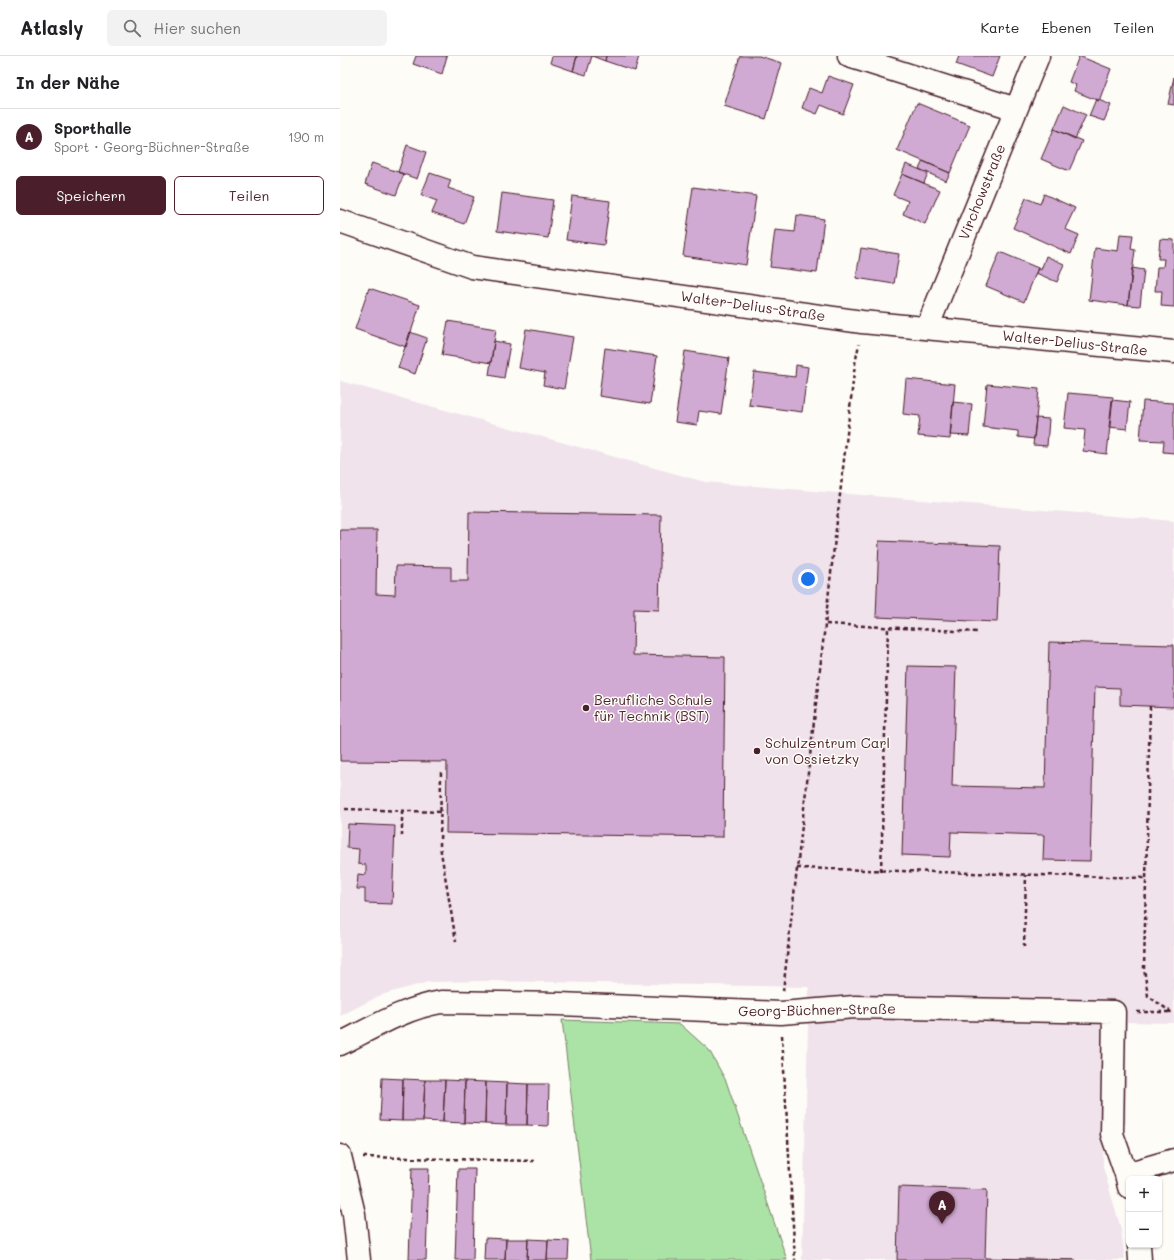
<!DOCTYPE html>
<html lang="de">
<head>
<meta charset="utf-8">
<style>
  :root { --surface:#fff; --page:#f2f2f2; --text:#202124; --muted:#757577; --line:#e0e0e0; --accent:#4a1f2b }
  body { margin:0; font-family:Mali,sans-serif; background:var(--page); color:var(--text) }
  .controls { position:absolute; right:12px; bottom:12px; display:grid; overflow:hidden; border-radius:6px; box-shadow:0 1px 3px #0004 }
  .controls button { width:36px; height:36px; display:grid; place-items:center; padding:0; border:0; border-bottom:1px solid var(--line); background:var(--surface); color:var(--text); font:20px sans-serif }
  .you { position:absolute; left:468px; top:523px; width:14px; height:14px; margin:-10px; border:3px solid #fff; border-radius:50%; background:#1a73e8; box-shadow:0 0 0 6px #1a73e833 }
  .badge { display:grid; place-items:center; width:26px; height:26px; border-radius:50%; background:var(--accent); color:#fff; font-size:13px; font-weight:700 }
  .pin { position:absolute; translate:-50% -33px; filter:drop-shadow(0 1px 2px #0008) }
  .pin::after { content:''; position:absolute; top:21px; width:14px; height:12px; background:inherit; clip-path:polygon(0 0,100% 0,50% 100%) }
  .list { margin:0; padding:0; list-style:none }
  h2 { display:flex; justify-content:space-between; align-items:center; height:52px; margin:0; padding:0 16px; font-size:17px }
  h2 small { font-size:13px; font-weight:400; color:var(--muted) }
  .list li { display:grid; grid-template-columns:26px 1fr auto; gap:12px; align-items:center; box-sizing:border-box; height:56px; padding:0 16px; border-top:1px solid var(--line) }
  .list b { display:block; font-size:15px; white-space:nowrap }
  .list p { margin:0; font-size:13px; white-space:nowrap; color:var(--muted) }
  .list em { font-size:13px; font-style:normal; color:var(--muted) }
  .actions { display:flex; gap:8px; padding:12px 16px }
  .actions a { flex:1; padding:9px 0; border:1px solid var(--accent); border-radius:6px; text-align:center; font-size:14px; color:var(--accent) }
  .actions .main { background:var(--accent); color:#fff }
  .icon { flex:none; width:22px; height:22px; fill:none; stroke:currentColor; stroke-width:2; stroke-linecap:round; stroke-linejoin:round }
  .map { position:relative; flex:none; width:834px; height:1204px; overflow:hidden }
  header { display:flex; align-items:center; gap:24px; box-sizing:border-box; height:56px; padding:0 20px; background:var(--surface); border-bottom:1px solid var(--line) }
  header strong { font-size:19px }
  nav { display:flex; gap:22px; margin-inline-start:auto; font-size:14px }
  .search { width:280px; height:36px; background:var(--page); display:flex; align-items:center; gap:10px; box-sizing:border-box; padding:0 14px; border-radius:6px; color:var(--muted); font-size:15px }
  main { display:flex }
  aside { flex:1; background:var(--surface) }
  .map>svg:first-child { display:block }
</style>
</head>
<body>
<header>
<strong>Atlasly</strong>
<div class="search"><svg class="icon" aria-label="search" viewBox="0 0 24 24"><circle cx="10" cy="10" r="6"/><path d="M15 15l6 6"/></svg>Hier suchen</div>
<nav><a>Karte</a><a>Ebenen</a><a>Teilen</a></nav>
</header>
<main>
<aside>
<h2>In der Nähe<small></small></h2>
<ul class="list">
<li><span class="badge">A</span><div><b>Sporthalle</b><p>Sport · Georg-Büchner-Straße</p></div><em>190 m</em></li>
</ul>
<div class="actions"><a class="main">Speichern</a><a>Teilen</a></div>
</aside>
<div class="map">
<svg width="834" height="1204" viewBox="0 0 834 1204">
  <rect width="100%" height="100%" fill="#fdfcf7"/>
  <filter id="ink" filterUnits="userSpaceOnUse"><feTurbulence type="fractalNoise" baseFrequency=".025" numOctaves="2"/><feDisplacementMap in="SourceGraphic" scale="8" xChannelSelector="R" yChannelSelector="G"/><feConvolveMatrix kernelMatrix="1 2 1 2 8 2 1 2 1" color-interpolation-filters="sRGB"/></filter>
  <g filter="url(#ink)">
    <path fill="#f0e3ec" d="M 0,325 L 365,426 L 834,465 L 834,967 L 787,966 L 786,1068 L 764,1068 L 763,1111 L 781,1173 L 785,1204 L 462,1204 L 469,931 L 145,925 L 88,926 L 41,939 L 0,960 Z"/>
    <path fill="#abe3a6" stroke="#7a8168" d="M 222,964 L 340,968 L 369,994 L 386,1025 L 447,1204 L 251,1204 Z"/>
    <path fill="#d0aad2" stroke="#4a1f2b" d="M 76,0 L 107,0 L 102,18 L 73,8 Z
      M 212,0 L 237,0 L 233,15 L 210,7 Z
      M 237,0 L 252,0 L 246,19 L 233,15 Z
      M 252,0 L 266,0 L 265,5 Z
      M 266,0 L 299,0 L 295,15 L 265,5 Z
      M 400,0 L 419,0 L 442,7 L 426,63 L 384,50 Z
      M 619,0 L 660,0 L 652,21 L 616,8 Z
      M 739,0 L 771,13 L 759,45 L 734,35 L 736,29 L 729,26 Z
      M 488,20 L 514,29 L 503,58 L 481,49 L 477,58 L 462,52 L 469,32 L 482,37 Z
      M 834,21 L 834,49 L 828,48 Z
      M 756,43 L 771,49 L 764,65 L 749,60 Z
      M 577,47 L 630,69 L 610,117 L 557,94 Z
      M 724,49 L 746,59 L 735,83 L 714,73 Z
      M 714,73 L 742,85 L 729,115 L 701,103 Z
      M 67,89 L 86,96 L 77,123 L 58,116 Z
      M 583,105 L 610,117 L 606,125 L 579,113 Z
      M 32,107 L 64,118 L 56,139 L 25,128 Z
      M 566,108 L 588,117 L 584,127 L 562,118 Z
      M 90,117 L 111,124 L 108,132 L 134,141 L 124,168 L 92,157 L 97,145 L 81,139 Z
      M 562,118 L 600,134 L 585,168 L 563,158 L 568,145 L 553,139 Z
      M 353,131 L 416,140 L 406,209 L 343,200 Z
      M 162,137 L 213,144 L 208,182 L 157,175 Z
      M 704,138 L 735,152 L 725,173 L 739,179 L 731,198 L 673,172 L 686,142 L 700,148 Z
      M 232,140 L 270,145 L 264,189 L 226,184 Z
      M 457,159 L 484,163 L 477,217 L 430,211 L 435,174 L 455,176 Z
      M 780,178 L 793,179 L 791,193 L 795,194 L 788,249 L 749,244 L 755,192 L 778,195 Z
      M 820,183 L 834,184 L 834,251 L 821,250 L 822,235 L 815,235 L 817,211 L 823,211 L 824,203 L 818,203 Z
      M 521,192 L 559,198 L 554,228 L 516,222 Z
      M 660,196 L 698,212 L 684,246 L 646,230 Z
      M 706,200 L 724,208 L 717,226 L 696,217 L 698,212 L 701,214 Z
      M 792,212 L 804,214 L 800,250 L 788,249 Z
      M 29,232 L 80,249 L 66,291 L 15,273 Z
      M 108,265 L 156,273 L 151,307 L 102,299 Z
      M 186,273 L 233,281 L 224,333 L 203,329 L 205,317 L 179,312 Z
      M 70,276 L 87,282 L 75,318 L 58,312 Z
      M 154,285 L 170,288 L 164,322 L 149,319 Z
      M 265,292 L 317,300 L 310,348 L 259,340 Z
      M 345,295 L 389,302 L 381,358 L 359,355 L 357,369 L 335,366 Z
      M 456,309 L 468,311 L 462,356 L 409,349 L 414,316 L 455,321 Z
      M 566,323 L 615,328 L 610,383 L 578,380 L 580,360 L 563,358 Z
      M 647,328 L 699,333 L 694,383 L 678,381 L 678,375 L 643,371 Z
      M 728,337 L 773,341 L 767,398 L 743,395 L 745,374 L 724,372 Z
      M 772,344 L 790,346 L 787,373 L 769,371 Z
      M 803,345 L 834,347 L 834,397 L 823,396 L 824,385 L 800,384 Z
      M 613,346 L 632,348 L 629,380 L 610,379 Z
      M 696,362 L 709,363 L 707,390 L 693,389 Z
      M 129,456 L 321,459 L 319,554 L 294,553 L 293,599 L 385,601 L 383,781 L 106,777 L 107,706 L 0,705 L 0,474 L 37,474 L 36,538 L 55,539 L 56,510 L 111,511 L 111,525 L 128,525 Z
      M 539,485 L 660,490 L 657,566 L 536,561 Z
      M 709,586 L 834,589 L 834,651 L 780,649 L 780,632 L 755,631 L 750,805 L 703,804 L 704,779 L 611,776 L 610,801 L 562,799 L 568,610 L 616,611 L 612,730 L 705,732 Z
      M 8,768 L 55,770 L 52,848 L 25,847 L 25,833 L 17,833 L 18,818 L 26,819 L 26,809 L 18,808 L 19,793 L 7,792 Z
      M 42,1022 L 63,1023 L 62,1065 L 40,1064 Z
      M 63,1023 L 85,1024 L 83,1065 L 62,1065 Z
      M 85,1024 L 105,1024 L 103,1066 L 83,1065 Z
      M 105,1024 L 125,1025 L 124,1067 L 103,1066 Z
      M 125,1025 L 146,1026 L 145,1068 L 124,1067 Z
      M 146,1026 L 167,1027 L 166,1069 L 145,1068 Z
      M 167,1027 L 188,1028 L 187,1069 L 166,1069 Z
      M 188,1028 L 209,1028 L 208,1070 L 187,1069 Z
      M 72,1112 L 89,1112 L 86,1204 L 69,1204 Z
      M 118,1113 L 135,1113 L 133,1204 L 115,1204 Z
      M 559,1131 L 647,1134 L 645,1202 L 736,1204 L 557,1204 Z
      M 145,1182 L 166,1183 L 165,1204 L 144,1204 Z
      M 166,1183 L 188,1183 L 187,1204 L 165,1204 Z
      M 188,1183 L 208,1184 L 207,1204 L 187,1204 Z
      M 208,1184 L 229,1185 L 228,1204 L 207,1204 Z"/>
    <g fill="none" stroke-linecap="round" stroke-linejoin="round">
      <defs>
        <path id="minor" d="M 509,0 L 676,53
          M 0,165 L 132,211 L 522,266 L 834,296
          M 587,272 L 698,0
          M 0,988 C 32,972 65,952 101,946 L 219,948 L 441,957 L 515,951 L 774,956 L 772,1078 L 786,1118 L 789,1131
          M 0,1100 L 14,1158 L 19,1204
          M 786,1118 L 834,1104
          M 799,1189 L 800,1204"/>
      </defs>
      <use href="#minor" stroke="#4a1f2b" stroke-width="25"/>
      <path stroke="#4a1f2b" stroke-width="2.5" stroke-dasharray="4 3" stroke-linecap="butt" d="M 486,568 L 637,576
        M 810,650 L 804,912 L 808,940 L 831,956 L 834,956
        M 101,716 L 100,790 L 116,885
        M 5,753 L 101,756
        M 62,755 L 62,780
        M 457,812 L 805,822
        M 541,815 L 548,572
        M 684,891 L 686,819
        M 443,935 L 515,308 L 519,288
        M 797,956 L 830,956
        M 442,979 L 455,1204
        M 23,1101 L 194,1105"/>
      <use href="#minor" stroke="#fdfcf7" stroke-width="22"/>
    </g>
  </g>
  <g fill="#4a1f2b" stroke="#fdfcf7" stroke-width="1.5">
    <circle cx="246" cy="652" r="4"/>
    <circle cx="417" cy="695" r="4"/>
  </g>
  <g text-anchor="middle" stroke-width="3" stroke-linejoin="round" paint-order="stroke">
    <g font-size="14" fill="#4a1f2b" stroke="#fdfcf7">
      <text transform="translate(642 136) rotate(-68)" y="5">Virchowstraße</text>
      <text transform="translate(413 250) rotate(8)" y="5">Walter-Delius-Straße</text>
      <text transform="translate(735 287) rotate(6)" y="5">Walter-Delius-Straße</text>
      <text transform="translate(477 954) rotate(-1)" y="5">Georg-Büchner-Straße</text>
    </g>
    <g font-size="14" fill="#4a1f2b" stroke="#fdfcf7" text-anchor="start">
      <text x="254" y="649">Berufliche Schule<tspan x="254" dy="16">für Technik (BST)</tspan></text>
      <text x="425" y="692">Schulzentrum Carl<tspan x="425" dy="16">von Ossietzky</tspan></text>
    </g>
  </g>
</svg>
<div class="controls">
<button>+</button>
<button>−</button>
</div>
<div class="you"></div>
<div class="pin badge" style="left:602px;top:1168px">A</div>
</div>
</main>
</body>
</html>
